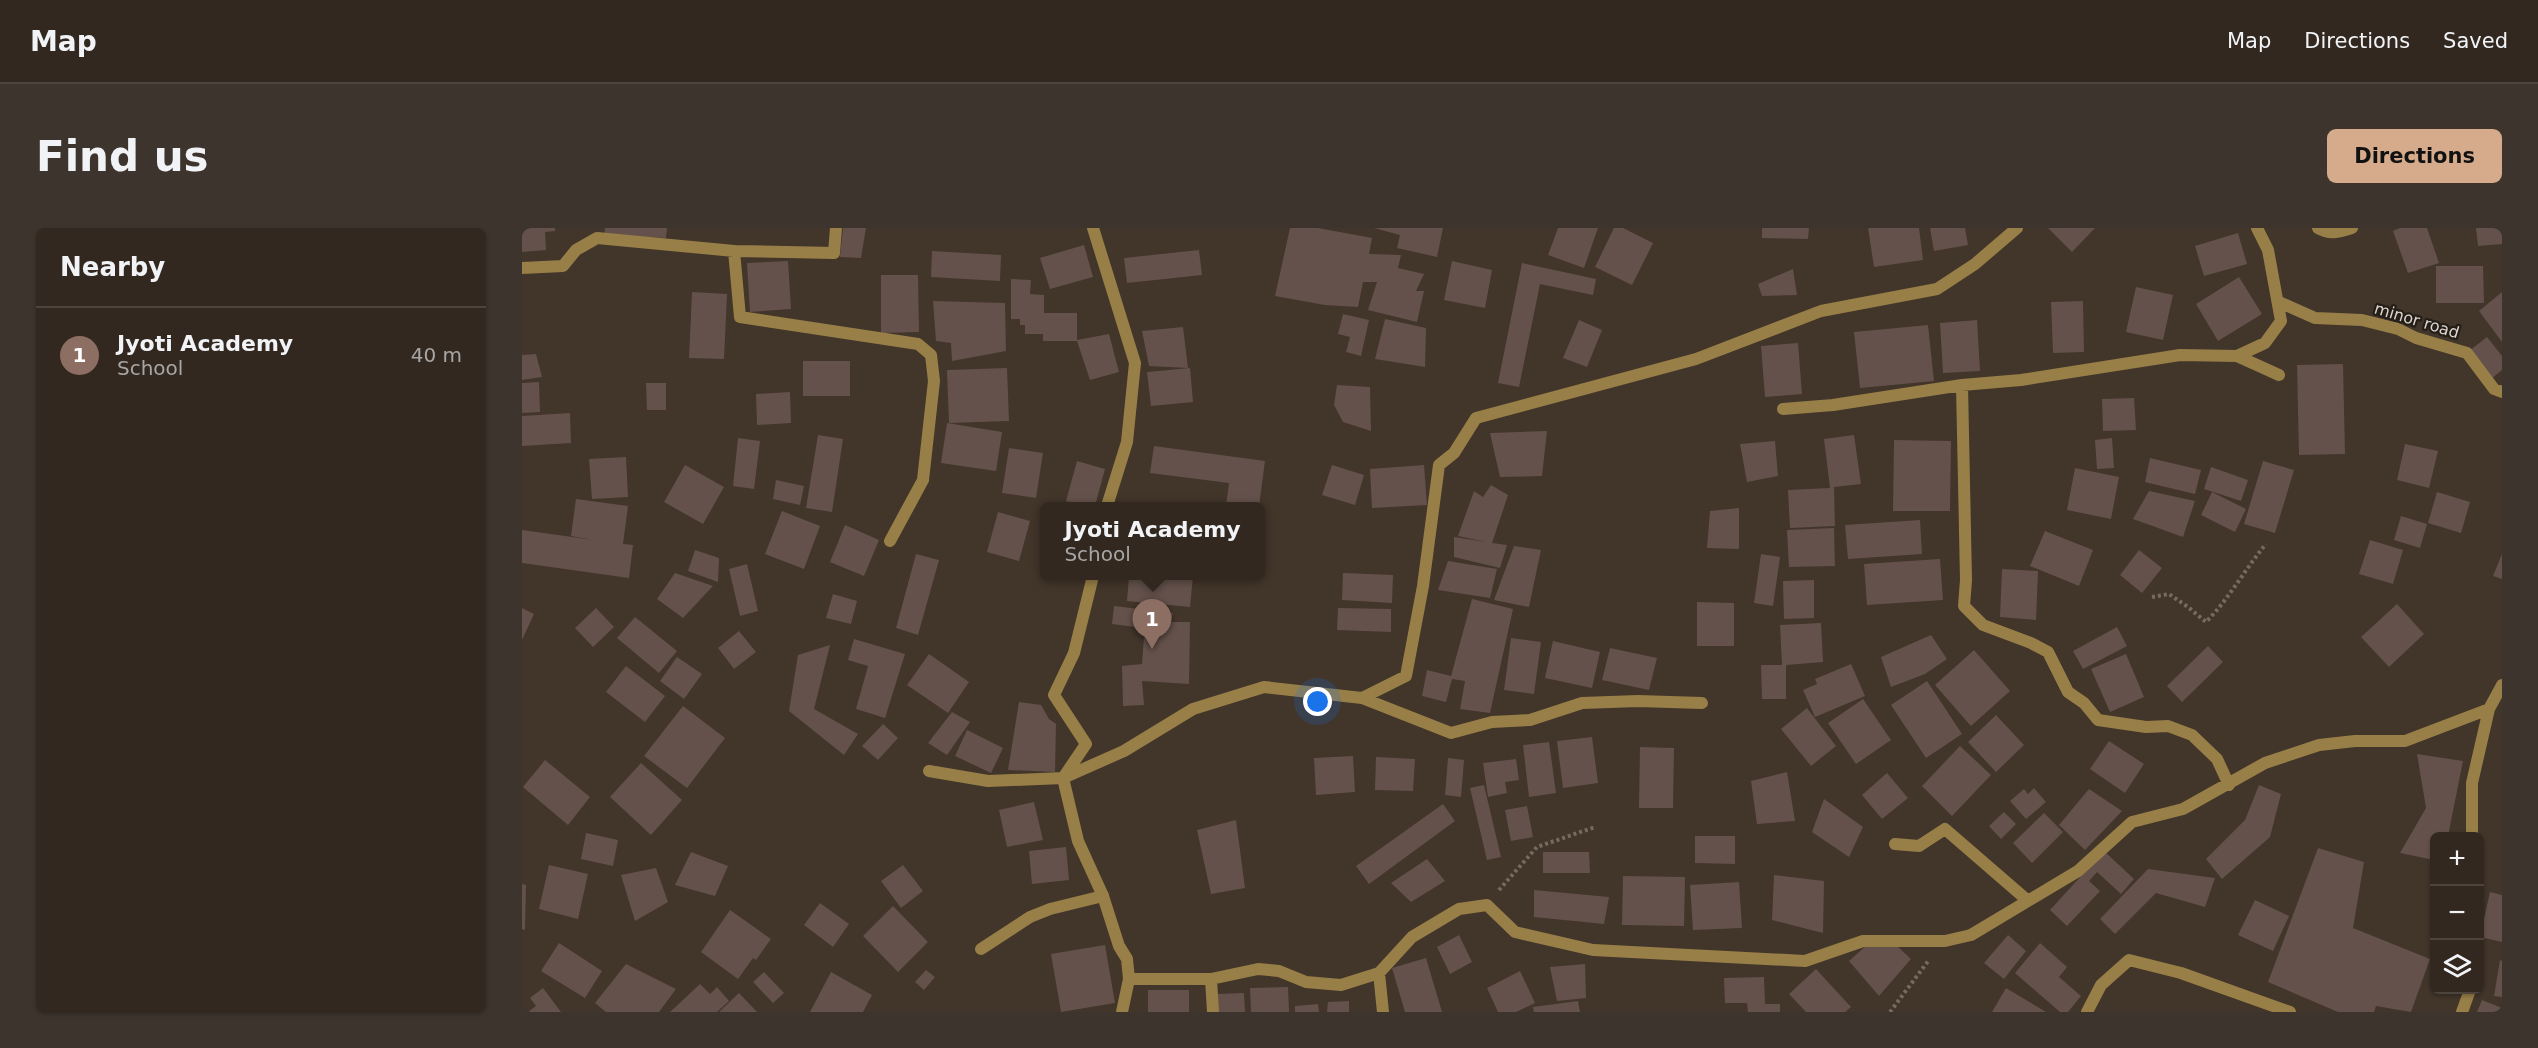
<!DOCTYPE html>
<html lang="en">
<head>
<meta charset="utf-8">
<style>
  :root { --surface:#322820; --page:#3d342d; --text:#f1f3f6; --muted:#a8a6a5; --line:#4d443e; --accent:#d6ab8b }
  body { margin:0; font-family:"DejaVu Sans",sans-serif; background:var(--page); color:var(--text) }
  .controls { position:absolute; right:18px; bottom:18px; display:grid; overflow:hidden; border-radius:9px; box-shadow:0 2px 4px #0004 }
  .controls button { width:54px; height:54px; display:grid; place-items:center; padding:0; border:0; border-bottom:2px solid var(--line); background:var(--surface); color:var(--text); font:30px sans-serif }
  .you { position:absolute; left:796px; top:474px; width:21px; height:21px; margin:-15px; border:4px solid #fff; border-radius:50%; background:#1a73e8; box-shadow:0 0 0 9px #1a73e833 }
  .badge { display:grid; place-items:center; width:39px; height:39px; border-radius:50%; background:var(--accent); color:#fff; font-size:20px; font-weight:700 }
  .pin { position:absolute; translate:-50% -50px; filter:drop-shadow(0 2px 3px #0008) }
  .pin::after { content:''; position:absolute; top:32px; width:21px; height:18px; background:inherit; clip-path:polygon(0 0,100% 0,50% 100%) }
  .popup { position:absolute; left:518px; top:274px; width:225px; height:78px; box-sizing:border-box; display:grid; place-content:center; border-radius:9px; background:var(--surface); filter:drop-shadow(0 2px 4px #0005); font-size:20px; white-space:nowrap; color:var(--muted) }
  .popup b { font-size:22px; color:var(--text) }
  .popup::after { content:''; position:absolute; left:50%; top:100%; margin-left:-12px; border:12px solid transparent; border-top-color:var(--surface) }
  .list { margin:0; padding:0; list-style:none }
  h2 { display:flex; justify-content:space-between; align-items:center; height:78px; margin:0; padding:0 24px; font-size:26px }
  h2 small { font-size:20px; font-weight:400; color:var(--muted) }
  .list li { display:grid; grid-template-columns:39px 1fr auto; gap:18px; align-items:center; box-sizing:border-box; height:96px; padding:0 24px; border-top:2px solid var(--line) }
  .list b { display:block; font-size:22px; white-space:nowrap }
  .list p { margin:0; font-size:20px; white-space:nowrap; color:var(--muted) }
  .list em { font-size:20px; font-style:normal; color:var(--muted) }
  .icon { flex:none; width:33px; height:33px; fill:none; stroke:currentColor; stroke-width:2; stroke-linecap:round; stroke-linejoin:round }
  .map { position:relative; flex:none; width:1980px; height:784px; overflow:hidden; border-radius:9px }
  header { display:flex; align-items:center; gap:36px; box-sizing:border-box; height:84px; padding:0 30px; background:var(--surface); border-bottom:2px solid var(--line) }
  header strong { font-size:28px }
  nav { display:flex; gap:33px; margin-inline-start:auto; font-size:21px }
  .intro { display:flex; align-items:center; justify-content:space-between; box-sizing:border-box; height:144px; padding:0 36px }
  h1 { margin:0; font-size:42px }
  .button { padding:15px 27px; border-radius:9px; background:var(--accent); color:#111; font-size:21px; font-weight:700 }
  main { display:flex; gap:36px; padding:0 36px }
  aside { flex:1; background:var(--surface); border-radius:9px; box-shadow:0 2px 4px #0004 }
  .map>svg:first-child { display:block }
</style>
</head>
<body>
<header>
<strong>Map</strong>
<nav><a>Map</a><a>Directions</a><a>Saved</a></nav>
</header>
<div class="intro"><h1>Find us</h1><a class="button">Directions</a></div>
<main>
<aside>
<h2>Nearby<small></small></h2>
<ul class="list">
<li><span class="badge" style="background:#8d6e63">1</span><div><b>Jyoti Academy</b><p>School</p></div><em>40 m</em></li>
</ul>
</aside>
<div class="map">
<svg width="1980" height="784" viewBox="0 0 1980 784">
  <rect width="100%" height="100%" fill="#42352a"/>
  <path fill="#64514b" d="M 0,0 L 33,0 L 33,3 L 23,4 L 24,22 L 0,24 Z
    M 83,0 L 145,0 L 144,10 L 82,7 Z
    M 321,0 L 344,0 L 339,30 L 318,29 Z
    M 768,0 L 796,0 L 850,10 L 847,26 L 879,27 L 876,40 L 902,46 L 894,63 L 902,63 L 895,94 L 846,82 L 855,54 L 841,54 L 836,79 L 803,77 L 753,68 Z
    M 852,0 L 921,0 L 915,29 L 875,20 L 878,7 Z
    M 1036,0 L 1076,0 L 1062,40 L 1026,27 Z
    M 1092,0 L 1101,0 L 1131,15 L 1110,57 L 1073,39 Z
    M 1240,0 L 1287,0 L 1286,11 L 1240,10 Z
    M 1346,0 L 1397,0 L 1401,32 L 1352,39 Z
    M 1408,0 L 1443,0 L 1446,17 L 1412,23 Z
    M 1526,0 L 1573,0 L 1550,24 Z
    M 1878,0 L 1905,0 L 1917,35 L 1886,45 L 1871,3 Z
    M 1954,0 L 1980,0 L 1980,16 L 1956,18 Z
    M 1716,5 L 1725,36 L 1682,48 L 1673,18 Z
    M 562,17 L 571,49 L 528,61 L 518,30 Z
    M 677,22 L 680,47 L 605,55 L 602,30 Z
    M 410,23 L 479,27 L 478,53 L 409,49 Z
    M 266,33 L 269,81 L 228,84 L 225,35 Z
    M 930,33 L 970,42 L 963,80 L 922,72 Z
    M 1000,35 L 1074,51 L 1071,67 L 1018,56 L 997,159 L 976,155 Z
    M 1914,38 L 1961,38 L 1962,75 L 1914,75 Z
    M 1271,41 L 1275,67 L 1240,68 L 1236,56 Z
    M 359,47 L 396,47 L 397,104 L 359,105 Z
    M 1717,49 L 1740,86 L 1696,113 L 1674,76 Z
    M 489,51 L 509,52 L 508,66 L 522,67 L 522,85 L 555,85 L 555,112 L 587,106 L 597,144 L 568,152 L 555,113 L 521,113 L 521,106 L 503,106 L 503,97 L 498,97 L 498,91 L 489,91 Z
    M 1614,59 L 1651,67 L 1641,112 L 1604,104 Z
    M 170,64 L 205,66 L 202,131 L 167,130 Z
    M 1980,64 L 1980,114 L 1957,83 Z
    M 411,73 L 483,75 L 484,123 L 430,133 L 429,115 L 414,113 Z
    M 1561,73 L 1562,124 L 1531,125 L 1529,74 Z
    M 821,86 L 847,92 L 839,128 L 824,124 L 828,109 L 816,106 Z
    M 863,91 L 904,100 L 903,139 L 853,131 Z
    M 1057,92 L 1080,102 L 1065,139 L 1041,130 Z
    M 1455,92 L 1458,143 L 1421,145 L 1418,95 Z
    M 1406,97 L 1412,153 L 1338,160 L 1332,104 Z
    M 661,99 L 666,140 L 627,138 L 620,103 Z
    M 1965,109 L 1980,128 L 1980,142 L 1969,151 L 1947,123 Z
    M 1276,115 L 1280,166 L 1243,169 L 1239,118 Z
    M 14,126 L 20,149 L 0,152 L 0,127 Z
    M 281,133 L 328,133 L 328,168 L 281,168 Z
    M 1821,136 L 1823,226 L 1777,227 L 1775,137 Z
    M 485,140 L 487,193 L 427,195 L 425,142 Z
    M 668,140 L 671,174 L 629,178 L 625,144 Z
    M 17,154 L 18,184 L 0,185 L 0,155 Z
    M 124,155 L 144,155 L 144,182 L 125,182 Z
    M 815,157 L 848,159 L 849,203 L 821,194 L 812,177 Z
    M 268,164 L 269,195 L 235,197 L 234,166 Z
    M 1612,170 L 1614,202 L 1581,203 L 1580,171 Z
    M 48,185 L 49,215 L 0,218 L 0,188 Z
    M 425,195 L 480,204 L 474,243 L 419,235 Z
    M 1025,203 L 1020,248 L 978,249 L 968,205 Z
    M 296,207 L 321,211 L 310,284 L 284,280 Z
    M 1332,207 L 1339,256 L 1312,259 L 1313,298 L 1268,300 L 1266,262 L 1308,260 L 1302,211 Z
    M 216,210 L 238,213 L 232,261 L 211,258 Z
    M 1590,210 L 1592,240 L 1575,241 L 1573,212 Z
    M 1372,212 L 1429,213 L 1428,283 L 1371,283 Z
    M 1253,213 L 1256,248 L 1225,254 L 1218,216 Z
    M 1883,216 L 1916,223 L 1907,260 L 1875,252 Z
    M 632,218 L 743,233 L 737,278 L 704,278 L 707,255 L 628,245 Z
    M 487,220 L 521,225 L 514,270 L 480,265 Z
    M 104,229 L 106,269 L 70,271 L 67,231 Z
    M 1628,230 L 1679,242 L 1673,266 L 1623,254 Z
    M 555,233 L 583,241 L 573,278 L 563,278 L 544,273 Z
    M 1741,233 L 1772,242 L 1753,305 L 1722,296 Z
    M 163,237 L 202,259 L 181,296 L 142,274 Z
    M 810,237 L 842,247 L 833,277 L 800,267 Z
    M 902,237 L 905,277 L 850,280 L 848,241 Z
    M 1689,239 L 1726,252 L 1719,273 L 1682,261 Z
    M 1553,240 L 1597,249 L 1589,291 L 1545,282 Z
    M 254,252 L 282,258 L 278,277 L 251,271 Z
    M 969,257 L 986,267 L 970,315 L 985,317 L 978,340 L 932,329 L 932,309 L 964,314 L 936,308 L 952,263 L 961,269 Z
    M 1627,263 L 1673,273 L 1661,309 L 1611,291 Z
    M 1690,264 L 1724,281 L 1713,304 L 1679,287 Z
    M 1915,264 L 1948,274 L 1939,305 L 1906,295 Z
    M 54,271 L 106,278 L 101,316 L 111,317 L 107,350 L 0,335 L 0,302 L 72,312 L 49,308 Z
    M 1217,280 L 1217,321 L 1185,320 L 1188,283 Z
    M 260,283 L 298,298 L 282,341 L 243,326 Z
    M 476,284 L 508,293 L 497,333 L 465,324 Z
    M 1879,288 L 1905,296 L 1898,320 L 1872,312 Z
    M 1398,292 L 1400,326 L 1326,331 L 1323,297 Z
    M 323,297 L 357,312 L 342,348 L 308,334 Z
    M 1312,300 L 1313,338 L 1267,339 L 1265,302 Z
    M 1523,303 L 1571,322 L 1557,358 L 1508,338 Z
    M 1848,312 L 1881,322 L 1871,356 L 1837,346 Z
    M 992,318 L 1019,322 L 1007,379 L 972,372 Z
    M 173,322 L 197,330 L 196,354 L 166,343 Z
    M 1617,322 L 1640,340 L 1620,365 L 1598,347 Z
    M 394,326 L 417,332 L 396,407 L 374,400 Z
    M 1239,326 L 1258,329 L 1251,378 L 1232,375 Z
    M 1980,326 L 1980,351 L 1971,348 Z
    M 1418,331 L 1421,372 L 1345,377 L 1342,336 Z
    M 926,333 L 975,341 L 968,370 L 916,362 Z
    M 225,336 L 236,383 L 218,388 L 207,341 Z
    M 1480,341 L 1516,343 L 1514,392 L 1478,389 Z
    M 153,345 L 191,358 L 161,390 L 135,371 Z
    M 821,345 L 871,347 L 870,375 L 820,372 Z
    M 607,348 L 671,348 L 668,379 L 605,373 Z
    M 1292,352 L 1292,390 L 1262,391 L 1261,353 Z
    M 311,366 L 335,373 L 329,396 L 304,390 Z
    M 950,371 L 991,381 L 968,485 L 938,481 L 943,453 L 930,451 L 924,474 L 900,468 L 905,442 L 929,448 Z
    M 1175,374 L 1212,375 L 1212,418 L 1175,418 Z
    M 1875,376 L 1902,406 L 1867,439 L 1839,409 Z
    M 592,378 L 651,385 L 649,393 L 622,391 L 621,400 L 590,396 Z
    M 0,380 L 12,386 L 0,412 Z
    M 74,380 L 92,399 L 71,419 L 53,400 Z
    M 816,380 L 869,381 L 869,404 L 815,402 Z
    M 113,389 L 155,423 L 137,445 L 95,410 Z
    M 623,394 L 668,394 L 667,456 L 620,453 L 622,477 L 601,478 L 600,438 L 620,436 Z
    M 1299,395 L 1301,434 L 1264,437 L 1264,471 L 1240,471 L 1239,437 L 1260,437 L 1258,397 Z
    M 1595,399 L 1605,418 L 1561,441 L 1551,423 Z
    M 217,403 L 234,424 L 212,441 L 196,420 Z
    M 1409,407 L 1425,431 L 1403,446 L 1369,459 L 1359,429 Z
    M 989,410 L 1019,414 L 1012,466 L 982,462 Z
    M 332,411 L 383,426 L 363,490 L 334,481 L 346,438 L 326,432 Z
    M 1031,413 L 1078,424 L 1070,460 L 1023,450 Z
    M 308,417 L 292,481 L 336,506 L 322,527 L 267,483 L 276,427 Z
    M 1686,418 L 1701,434 L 1660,474 L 1645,458 Z
    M 1088,420 L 1135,430 L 1127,462 L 1080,452 Z
    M 1452,422 L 1488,463 L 1449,498 L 1413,457 Z
    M 407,426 L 447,454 L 426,485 L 385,457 Z
    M 1604,426 L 1622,469 L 1588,484 L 1569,441 Z
    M 155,429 L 180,446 L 162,471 L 138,453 Z
    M 1329,436 L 1343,468 L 1293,489 L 1281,462 L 1295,456 L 1293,451 Z
    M 104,438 L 143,468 L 123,494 L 84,464 Z
    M 1405,453 L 1440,506 L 1404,530 L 1369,477 Z
    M 1341,471 L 1369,512 L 1334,536 L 1306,495 Z
    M 497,474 L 519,477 L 527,491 L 534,496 L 533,544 L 486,542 Z
    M 161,478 L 203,510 L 165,560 L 122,528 Z
    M 1285,480 L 1314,518 L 1289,538 L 1259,501 Z
    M 430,484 L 448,494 L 425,527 L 406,515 Z
    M 1474,487 L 1502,517 L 1474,544 L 1446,514 Z
    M 361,496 L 376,510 L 356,532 L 340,518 Z
    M 445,502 L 481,520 L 469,545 L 433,528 Z
    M 1070,509 L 1076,555 L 1041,560 L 1035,513 Z
    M 1587,513 L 1622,536 L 1603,565 L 1568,541 Z
    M 1027,514 L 1034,565 L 1007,569 L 1001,517 Z
    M 1438,518 L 1469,547 L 1430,588 L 1400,558 Z
    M 1118,519 L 1152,520 L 1151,580 L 1117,580 Z
    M 1895,526 L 1941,533 L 1926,608 L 1912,608 L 1912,632 L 1878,625 L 1904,580 Z
    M 831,528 L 833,564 L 794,567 L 792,530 Z
    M 854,529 L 893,531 L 891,563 L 853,562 Z
    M 926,530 L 942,532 L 939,569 L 923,567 Z
    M 994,531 L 997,552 L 983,554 L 985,565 L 966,569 L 961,535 Z
    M 23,532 L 68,569 L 46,597 L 1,559 Z
    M 119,535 L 160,572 L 129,607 L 88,569 Z
    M 1265,544 L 1273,593 L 1235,596 L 1229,553 Z
    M 1365,545 L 1386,570 L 1360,591 L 1340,567 Z
    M 962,557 L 979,629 L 965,632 L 948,560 Z
    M 1737,557 L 1759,566 L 1748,609 L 1700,651 L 1684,631 L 1723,592 Z
    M 1512,560 L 1524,574 L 1504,591 L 1488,573 L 1502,561 L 1506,566 Z
    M 1567,561 L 1600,583 L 1563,622 L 1537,597 Z
    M 1302,571 L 1341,599 L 1327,629 L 1290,604 Z
    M 512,574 L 521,612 L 485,619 L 477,582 Z
    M 921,576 L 933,593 L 847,656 L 834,638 Z
    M 1005,578 L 1011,609 L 989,613 L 983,582 Z
    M 1482,584 L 1494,596 L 1479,611 L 1467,598 Z
    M 1522,585 L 1541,604 L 1510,635 L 1491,615 Z
    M 714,592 L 723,660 L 689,666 L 675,602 Z
    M 64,605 L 96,612 L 91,638 L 59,631 Z
    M 1173,608 L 1213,608 L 1213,636 L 1173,635 Z
    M 544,619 L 547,652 L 510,656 L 507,623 Z
    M 1796,620 L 1842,634 L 1831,700 L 1908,731 L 1889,784 L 1854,778 L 1852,784 L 1816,784 L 1746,754 Z
    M 1582,623 L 1612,651 L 1599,666 L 1575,644 L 1567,653 L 1578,663 L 1545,698 L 1528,682 Z
    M 169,624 L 206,638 L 193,668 L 153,657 Z
    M 1021,624 L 1067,624 L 1068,645 L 1021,645 Z
    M 905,631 L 923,653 L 889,674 L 869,655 Z
    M 27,637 L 66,646 L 56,691 L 17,681 Z
    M 381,637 L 401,663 L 379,680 L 359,653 Z
    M 134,640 L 146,674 L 113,693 L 99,647 Z
    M 1626,641 L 1693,650 L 1683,679 L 1634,665 L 1593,706 L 1578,691 Z
    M 1252,647 L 1302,653 L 1301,705 L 1250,692 Z
    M 1101,648 L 1163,649 L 1162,698 L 1100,697 Z
    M 1217,654 L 1220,700 L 1171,702 L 1168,657 Z
    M 0,656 L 4,657 L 3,702 L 0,701 Z
    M 1012,662 L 1087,669 L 1082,696 L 1012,689 Z
    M 1968,664 L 1980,667 L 1980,714 L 1958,709 Z
    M 1733,672 L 1767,688 L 1751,723 L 1716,707 Z
    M 298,675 L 327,696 L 311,719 L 282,697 Z
    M 371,678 L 406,714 L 376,744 L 341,708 Z
    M 208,682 L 249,711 L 234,732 L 231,730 L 216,751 L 179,724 Z
    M 937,707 L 950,734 L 928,746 L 915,719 Z
    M 1486,707 L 1504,723 L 1482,751 L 1462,735 Z
    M 37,715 L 80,743 L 63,770 L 19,743 Z
    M 1518,715 L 1545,739 L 1537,749 L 1559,768 L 1546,784 L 1538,784 L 1493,745 Z
    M 1373,716 L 1389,731 L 1357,768 L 1327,733 L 1345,717 Z
    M 583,717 L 593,775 L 539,784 L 529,726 Z
    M 904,730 L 920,784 L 883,784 L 870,740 Z
    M 1978,732 L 1980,733 L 1980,769 L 1972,768 Z
    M 104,736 L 154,761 L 137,784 L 84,784 L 73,775 Z
    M 1063,736 L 1064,770 L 1035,773 L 1028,739 Z
    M 1294,741 L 1329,779 L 1323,784 L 1284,784 L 1267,766 Z
    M 404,742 L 413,749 L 402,762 L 393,754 Z
    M 998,743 L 1013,775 L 994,784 L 976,784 L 965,760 Z
    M 242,744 L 262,765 L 251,775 L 231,754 Z
    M 309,744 L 350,767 L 341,784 L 288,784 Z
    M 1242,749 L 1243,776 L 1258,776 L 1258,784 L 1226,784 L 1225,775 L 1203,775 L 1202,750 Z
    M 178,756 L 188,766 L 195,759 L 207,773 L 195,784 L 148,784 Z
    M 766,759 L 767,784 L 729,784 L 728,760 Z
    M 21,760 L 39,784 L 6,784 L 14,778 L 8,770 Z
    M 1484,760 L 1524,784 L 1470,784 Z
    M 626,762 L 667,762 L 667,784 L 626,784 Z
    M 217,765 L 235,784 L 197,784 Z
    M 722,765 L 723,784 L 696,784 L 695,766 Z
    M 1960,772 L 1980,780 L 1980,784 L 1955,784 Z
    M 827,773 L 827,784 L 805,784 L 806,774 Z
    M 1056,773 L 1058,784 L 1012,784 L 1011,779 Z
    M 796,776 L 797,784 L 773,784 L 773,778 Z"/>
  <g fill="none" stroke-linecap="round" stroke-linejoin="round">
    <path stroke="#766b61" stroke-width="4" stroke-dasharray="3 3" stroke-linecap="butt" d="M 1630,369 L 1647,366 L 1666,379 L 1684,394 C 1707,371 1723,341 1744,316
      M 977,662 L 1015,619 L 1073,599
      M 1368,784 L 1407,732"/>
    <path stroke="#987f47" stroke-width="12" d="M 459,721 L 508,689 L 528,681 L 581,668"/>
    <path stroke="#987f47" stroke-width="12" d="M 571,0 L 613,135 L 605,214 L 585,278
      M 1796,0 C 1808,7 1817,4 1830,0
      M 212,23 L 312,25 L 314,0
      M 0,40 L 41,38 L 54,22 L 75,10 L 212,23 L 218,89 L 396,116 L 409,127 L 412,153 L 401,252 L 368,313
      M 1757,74 L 1793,90 L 1840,92 L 1876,101 L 1894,110 L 1945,125 L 1972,161 L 1980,164
      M 1715,128 L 1743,115 L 1759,93 L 1746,22 L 1735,0
      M 1440,157 L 1444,352 L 1442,378 L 1461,397 L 1509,415 L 1526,424 L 1546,464 L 1562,475 L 1576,492 L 1624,499 L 1646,498 L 1670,507 L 1695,531 L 1707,557
      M 1261,181 L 1311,177 L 1440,157 L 1499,152 L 1658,127 L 1715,128 L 1757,147
      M 571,348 L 552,425 L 532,467 L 564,516 L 541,550 L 556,613 L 581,668 L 597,718 L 605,731 L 607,751 L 600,784
      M 840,470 L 929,505 L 970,494 L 1008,492 L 1060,475 L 1116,473 L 1180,475
      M 407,543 L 466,553 L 541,550 L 602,523 L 671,481 L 742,459 L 840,470 L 884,448 L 901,358 L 917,237 L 932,225 L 954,190 L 1174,131 L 1299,83 L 1415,61 L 1453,36 L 1495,0
      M 1950,608 L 1950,555 L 1967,481 L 1980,457
      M 1373,616 L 1397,618 L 1423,601 L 1505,672
      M 857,745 L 861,784
      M 607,751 L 689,751 L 691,784
      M 689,751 L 736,741 L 757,743 L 784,754 L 819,757 L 857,745 L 890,709 L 937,681 L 965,677 L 993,704 L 1071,722 L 1283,733 L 1341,713 L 1423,713 L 1449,707 L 1556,643 L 1610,594 L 1661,581 L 1743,535 L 1797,517 L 1833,513 L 1883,513 L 1967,481
      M 1565,784 L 1579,757 L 1607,732 L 1659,745 L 1768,784
      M 1940,784 L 1948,762"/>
  </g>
  <g text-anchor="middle" stroke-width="4.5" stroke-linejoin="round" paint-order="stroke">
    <g font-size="16" fill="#ddd5ce" stroke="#241e19">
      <text transform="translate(1895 92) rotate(17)" y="6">minor road</text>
    </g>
  </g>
</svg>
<div class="controls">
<button>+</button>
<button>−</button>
<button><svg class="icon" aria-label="layers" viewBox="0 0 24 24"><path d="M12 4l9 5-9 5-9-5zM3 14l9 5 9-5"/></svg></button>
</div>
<div class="you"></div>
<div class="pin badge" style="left:630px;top:421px;background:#8d6e63">1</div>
<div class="popup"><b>Jyoti Academy</b>School</div>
</div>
</main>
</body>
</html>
